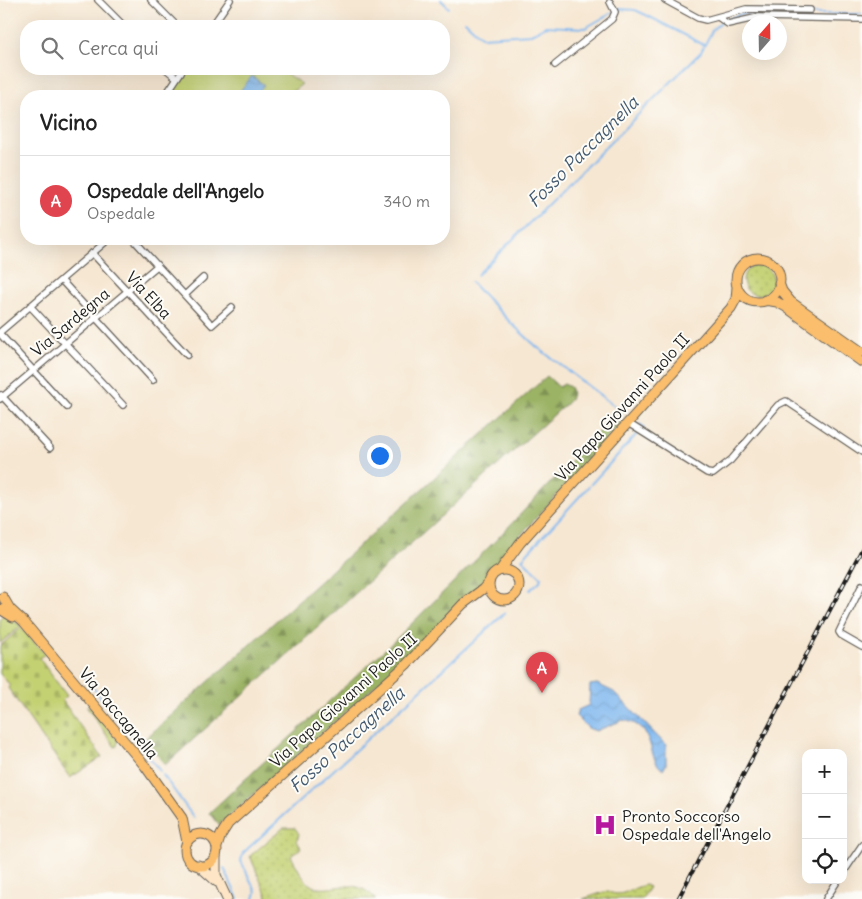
<!DOCTYPE html>
<html lang="it">
<head>
<meta charset="utf-8">
<style>
  :root { --surface:#fff; --page:#f6f6f6; --text:#222; --muted:#767676; --line:#e0e0e0; --accent:#b5179e }
  body { margin:0; font-family:Delius,sans-serif; background:var(--page); color:var(--text) }
  .controls { position:absolute; right:15px; bottom:15px; display:grid; overflow:hidden; border-radius:10px; box-shadow:0 5px 20px #0002 }
  .controls button { width:45px; height:45px; display:grid; place-items:center; padding:0; border:0; border-bottom:1px solid var(--line); background:var(--surface); color:var(--text); font:25px sans-serif }
  .compass { position:absolute; left:742px; top:15px; width:45px; height:45px; border-radius:50%; background:var(--surface); box-shadow:0 5px 20px #0002; rotate:20deg }
  .you { position:absolute; left:379px; top:455px; width:18px; height:18px; margin:-12px; border:4px solid #fff; border-radius:50%; background:#1a73e8; box-shadow:0 0 0 8px #1a73e833 }
  .badge { display:grid; place-items:center; width:32px; height:32px; border-radius:50%; background:var(--accent); color:#fff; font-size:16px; font-weight:700 }
  .pin { position:absolute; translate:-50% -41px; filter:drop-shadow(0 1px 2px #0008) }
  .pin::after { content:''; position:absolute; top:26px; width:18px; height:15px; background:inherit; clip-path:polygon(0 0,100% 0,50% 100%) }
  .list { margin:0; padding:0; list-style:none }
  h2 { display:flex; justify-content:space-between; align-items:center; height:65px; margin:0; padding:0 20px; font-size:21px }
  h2 small { font-size:16px; font-weight:400; color:var(--muted) }
  .list li { display:grid; grid-template-columns:32px 1fr auto; gap:15px; align-items:center; box-sizing:border-box; height:90px; padding:0 20px; border-top:1px solid var(--line) }
  .list b { display:block; font-size:19px; white-space:nowrap }
  .list p { margin:0; font-size:16px; white-space:nowrap; color:var(--muted) }
  .list em { font-size:16px; font-style:normal; color:var(--muted) }
  .icon { flex:none; width:28px; height:28px; fill:none; stroke:currentColor; stroke-width:2; stroke-linecap:round; stroke-linejoin:round }
  .map { position:relative; flex:none; width:862px; height:899px; overflow:hidden }
  .search { position:absolute; background:var(--surface); box-shadow:0 5px 20px #0002; left:20px; top:20px; width:430px; height:55px; display:flex; align-items:center; gap:12px; box-sizing:border-box; padding:0 18px; border-radius:20px; color:var(--muted); font-size:19px }
  .panel { position:absolute; background:var(--surface); box-shadow:0 5px 20px #0002; left:20px; top:90px; width:430px; height:155px; border-radius:20px }
  .map>svg:first-child { display:block }
</style>
</head>
<body>
<div class="map">
<svg width="862" height="899" viewBox="0 0 862 899">
  <defs>
    <pattern id="grass-dots" width="8" height="8" patternUnits="userSpaceOnUse" patternTransform="scale(1.25)"><rect width="8" height="8" fill="#c4d173"/><path d="M2 2h.1M6 6h.1" fill="none" stroke="#a8b363" stroke-width="1.8" stroke-linecap="round"/></pattern>
    <pattern id="forest-firs" width="22" height="20" patternUnits="userSpaceOnUse" patternTransform="scale(1.25)"><rect width="22" height="20" fill="#9bb365"/><path d="M5 1l3.5 6h-7zM16 11l3.5 6h-7z" fill="#7e9152"/></pattern>
    <pattern id="cemetery-stones" width="16" height="16" patternUnits="userSpaceOnUse" patternTransform="scale(1.25)"><rect width="16" height="16" fill="#c4d173"/><path d="M2 7V4a2 2 0 0 1 4 0v3zM10 15v-3a2 2 0 0 1 4 0v3z" fill="#a8b363"/></pattern>
    <pattern id="water-waves" width="16" height="10" patternUnits="userSpaceOnUse" patternTransform="scale(1.25)"><rect width="16" height="10" fill="#7fb7ef"/><path d="M0 5q4-4 8 0t8 0" fill="none" stroke="#6d9dcc"/></pattern>
  </defs>
  <rect width="100%" height="100%" fill="#fdfcf7"/>
  <filter id="ink" filterUnits="userSpaceOnUse"><feTurbulence type="fractalNoise" baseFrequency=".02" numOctaves="2"/><feDisplacementMap in="SourceGraphic" scale="10" xChannelSelector="R" yChannelSelector="G"/><feConvolveMatrix kernelMatrix="1 2 1 2 8 2 1 2 1" color-interpolation-filters="sRGB"/></filter>
  <filter id="wash" filterUnits="userSpaceOnUse"><feTurbulence type="fractalNoise" baseFrequency=".0096" numOctaves="4" result="noise"/><feDisplacementMap in="SourceGraphic" scale="20" xChannelSelector="R" yChannelSelector="G"/><feGaussianBlur stdDeviation="1.12" result="paint"/><feColorMatrix in="noise" values="0 0 0 0 0 0 0 0 0 0 0 0 0 0 0 0 0 1.4 0 .05"/><feComposite in="paint" operator="in"/></filter>
  <g filter="url(#wash)">
    <rect width="100%" height="100%" fill="#f6e7d2"/>
    <path fill="url(#grass-dots)" stroke="#707648" d="M743 280a15 15 0 1 1 30 0a15 15 0 1 1-30 0Z
      M 86,706 L 90,707 L 118,741 L 117,746 L 115,747 Z
      M 283,828 L 295,828 L 299,834 L 297,841 L 301,848 L 291,856 C 296,864 301,876 308,883 C 328,899 350,871 376,899 L 265,899 L 267,896 L 250,856 Z
      M 645,885 L 649,887 L 642,899 L 583,899 L 607,891 C 622,899 630,888 645,885 Z"/>
    <path fill="url(#forest-firs)" stroke="#5c6840" d="M 547,376 L 559,387 L 564,384 L 570,387 C 576,398 565,405 557,412 L 165,765 L 145,739 Z
      M 620,421 L 621,423 L 510,547 L 506,558 L 491,573 L 487,582 L 458,603 L 415,650 L 219,825 L 209,813 L 394,641 L 497,539 L 607,423 L 613,427 Z"/>
    <path fill="url(#cemetery-stones)" stroke="#707648" d="M 21,628 L 45,654 L 39,658 L 67,696 L 62,700 L 102,757 L 70,778 L 8,688 L 10,685 L 0,674 L 0,646 Z"/>
    <path fill="#c4d173" stroke="#707648" d="M 188,69 L 279,69 L 302,84 L 287,96 L 169,96 Z
      M 4,614 L 21,626 L 0,643 L 0,619 Z"/>
    <path fill="url(#water-waves)" stroke="#4e6a86" d="M 252,76 L 264,85 L 255,96 L 236,96 Z
      M 597,684 L 614,692 L 666,745 L 666,765 L 663,770 C 645,757 658,726 623,720 L 596,731 L 588,728 L 576,716 L 578,710 L 589,705 L 590,685 Z"/>
    <g fill="none" stroke-linecap="round" stroke-linejoin="round">
      <path stroke="#7fb7ef" stroke-width="2" d="M 441,0 L 449,8
        M 726,20 L 741,14 L 862,14
        M 465,21 L 482,37 L 531,34 L 546,26 L 585,28 L 619,9 L 635,10 L 646,15 L 704,45
        M 477,275 L 701,52 L 713,29 L 721,22
        M 471,282 L 511,323 L 537,347 L 622,412
        M 640,424 L 644,427 L 641,429
        M 530,590 L 540,581 L 541,577 L 522,559 L 637,434
        M 81,672 L 106,704
        M 110,708 L 160,771
        M 163,775 L 194,818
        M 224,868 L 238,899
        M 254,899 L 256,892 L 241,861 L 243,853 L 505,613"/>
    </g>
  </g>
  <g filter="url(#ink)">
    <g fill="none" stroke-linecap="round" stroke-linejoin="round">
      <defs>
        <path id="minor" d="M 98,0 L 124,26
          M 151,0 L 177,26
          M 665,0 L 698,18 L 706,20 L 746,9 L 810,10
          M 718,17 L 728,24 L 759,17 L 862,19
          M 212,26 L 230,0
          M 555,65 L 612,19 L 615,12 L 610,2
          M 166,69 L 177,78
          M 165,96 L 183,69
          M 133,239 L 212,325 L 232,307
          M 92,253 L 187,355
          M 61,280 L 153,380
          M 185,295 L 203,278
          M 30,306 L 123,405
          M 0,332 L 109,239
          M 0,334 L 67,407
          M 1,395 L 50,448
          M 0,399 L 157,266
          M 628,423 L 707,473 L 713,474 L 731,460 L 778,405 L 786,401 L 862,452
          M 862,585 L 839,632 L 841,635 L 862,647
          M 843,873 L 862,845
          M 826,899 L 838,880"/>
        <path id="secondary" d="M 216,856 L 216,875 L 227,899
          M 198,865 L 217,882"/>
        <path id="primary" d="M736 280a22 22 0 1 1 44 0a22 22 0 1 1-44 0Z
          M 779,283 L 782,291 L 791,302 L 862,352
          M 765,300 L 777,302 L 786,307 L 862,362
          M 501,569 L 520,543 L 731,308 L 736,299 L 737,287
          M489 585a15 15 0 1 1 30 0a15 15 0 1 1-30 0Z
          M 3,597 L 10,609 L 24,622 L 145,766 L 182,818 L 187,842
          M 0,609 L 13,617
          M185 850a16 16 0 1 1 32 0a16 16 0 1 1-32 0Z
          M 217,847 L 221,835 L 228,824 L 406,665 L 463,604 L 483,589 L 489,582"/>
      </defs>
      <use href="#minor" stroke="#68635c" stroke-width="8"/>
      <use href="#secondary" stroke="#68635c" stroke-width="11"/>
      <use href="#primary" stroke="#68635c" stroke-width="11"/>
      <use href="#minor" stroke="#fff" stroke-width="5.5"/>
      <use href="#secondary" stroke="#fde5c5" stroke-width="9"/>
      <use href="#primary" stroke="#fabe6d" stroke-width="9"/>
      <defs>
        <path id="rail" d="M 678,899 L 862,549"/>
      </defs>
      <use href="#rail" stroke="#1c1c1c" stroke-width="4"/>
      <use href="#rail" stroke="#fdfcf7" stroke-width="2" stroke-dasharray="5.5" stroke-linecap="butt"/>
    </g>
  </g>
  <defs>
    <symbol id="hospital-bare" viewBox="-9 -9 18 18"><path d="M-5-5h3v3.5h4V-5h3V5h-3V1.5h-4V5h-3Z" fill="#b5179e" stroke="#fdfcf7" stroke-width="2.5" paint-order="stroke"/></symbol>
  </defs>
  <g fill-rule="evenodd">
    <use href="#hospital-bare" x="589" y="809" width="32" height="32"/>
  </g>
  <g text-anchor="middle" stroke-width="4" stroke-linejoin="round" paint-order="stroke">
    <g font-size="16" fill="#1c1c1c" stroke="#fdfcf7">
      <text transform="translate(149 295) rotate(47)" y="6">Via Elba</text>
      <text transform="translate(70 322) rotate(-40)" y="6">Via Sardegna</text>
      <text transform="translate(622 407) rotate(-48)" y="6">Via Papa Giovanni Paolo II</text>
      <text transform="translate(343 700) rotate(-42)" y="6">Via Papa Giovanni Paolo II</text>
      <text transform="translate(119 713) rotate(50)" y="6">Via Paccagnella</text>
    </g>
    <g font-size="16" fill="#1c1c1c" stroke="#fdfcf7" text-anchor="start">
      <text x="622" y="822">Pronto Soccorso<tspan x="622" dy="18">Ospedale dell'Angelo</tspan></text>
    </g>
    <g font-size="18" font-style="italic" fill="#445a70" stroke="#fdfcf7">
      <text transform="translate(583 152) rotate(-45)" y="6">Fosso Paccagnella</text>
      <text transform="translate(347 740) rotate(-42)" y="6">Fosso Paccagnella</text>
    </g>
  </g>
</svg>
<div class="controls">
<button>+</button>
<button>−</button>
<button><svg class="icon" aria-label="locate" viewBox="0 0 24 24"><circle cx="12" cy="12" r="6"/><path d="M12 2v4M12 18v4M2 12h4M18 12h4"/></svg></button>
</div>
<svg class="compass" viewBox="-18 -18 36 36"><path d="M0-13l5 13h-10z" fill="#e53935"/><path d="M0 13l5-13h-10z" fill="#767676"/></svg>
<div class="you"></div>
<div class="pin badge" style="left:542px;top:693px;background:#e0444e">A</div>
<div class="search"><svg class="icon" aria-label="search" viewBox="0 0 24 24"><circle cx="10" cy="10" r="6"/><path d="M15 15l6 6"/></svg>Cerca qui</div>
<section class="panel">
<h2>Vicino<small></small></h2>
<ul class="list">
<li><span class="badge" style="background:#e0444e">A</span><div><b>Ospedale dell'Angelo</b><p>Ospedale</p></div><em>340 m</em></li>
</ul>
</section>
</div>
</body>
</html>
